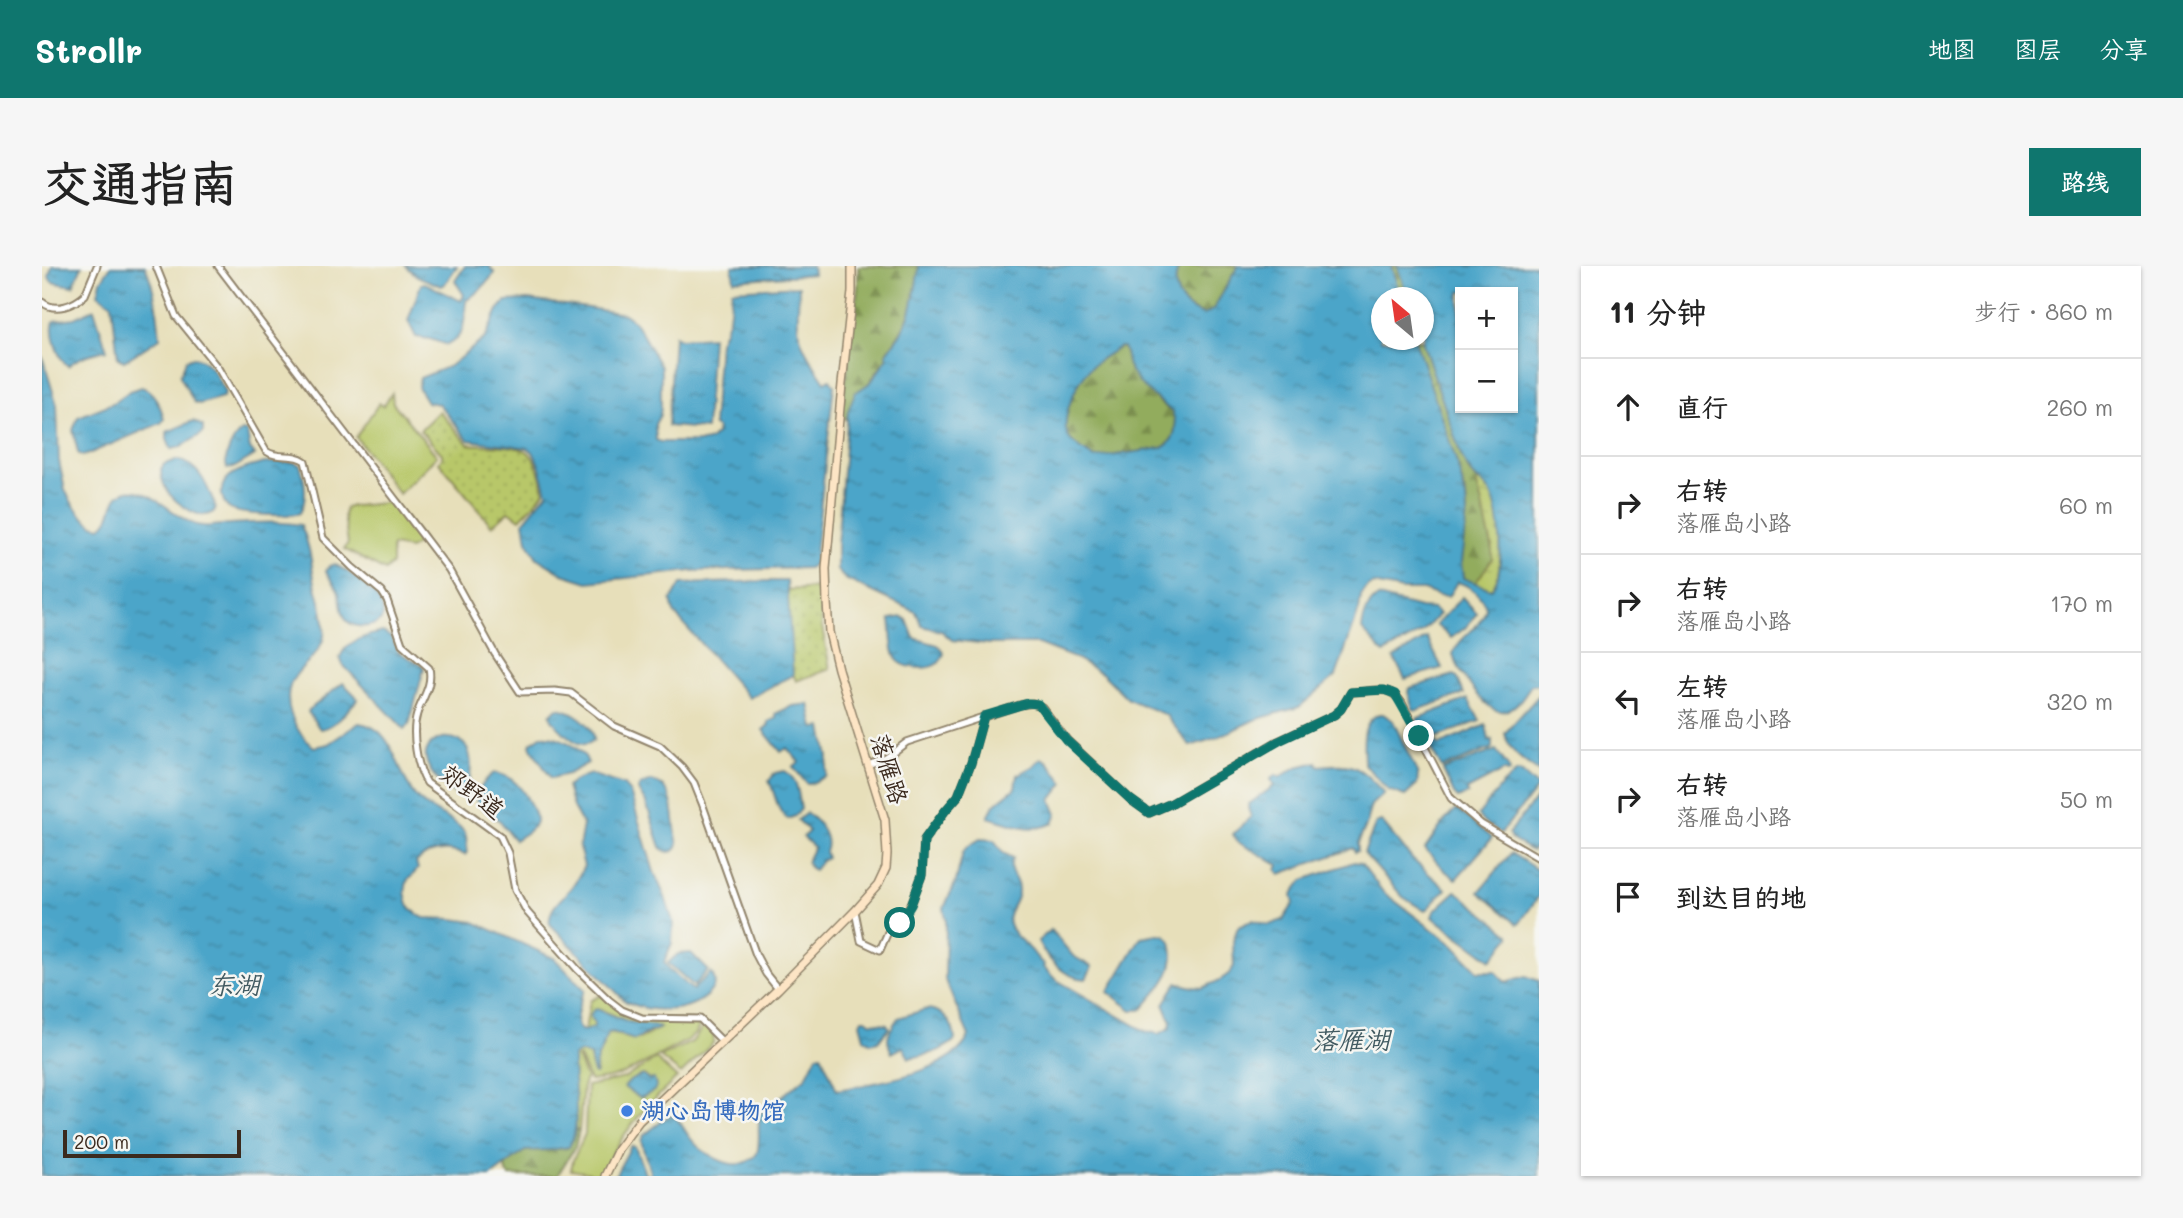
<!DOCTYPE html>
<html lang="zh">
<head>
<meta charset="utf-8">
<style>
  :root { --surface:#fff; --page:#f6f6f6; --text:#222; --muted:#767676; --line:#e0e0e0; --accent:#0f766e }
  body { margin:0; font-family:Mali,"LXGW WenKai TC",sans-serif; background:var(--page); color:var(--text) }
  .controls { position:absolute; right:21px; top:21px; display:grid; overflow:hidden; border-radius:0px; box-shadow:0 2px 5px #0004 }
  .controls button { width:63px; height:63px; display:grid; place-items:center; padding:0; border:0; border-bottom:2px solid var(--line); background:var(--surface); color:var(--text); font:35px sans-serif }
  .compass { position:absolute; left:1329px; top:21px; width:63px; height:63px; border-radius:50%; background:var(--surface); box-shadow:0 2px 5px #0004; rotate:331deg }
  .scale { position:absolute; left:21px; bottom:18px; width:178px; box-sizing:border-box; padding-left:7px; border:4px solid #3b2a1e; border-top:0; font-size:19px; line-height:24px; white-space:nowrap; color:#3b2a1e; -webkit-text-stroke:5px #f6f6f2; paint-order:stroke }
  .stop { position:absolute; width:21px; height:21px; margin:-16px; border:5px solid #0f766e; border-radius:50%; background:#fff }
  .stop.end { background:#0f766e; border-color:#fff; box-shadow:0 2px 7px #0008 }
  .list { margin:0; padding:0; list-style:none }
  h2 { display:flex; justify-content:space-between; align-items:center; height:91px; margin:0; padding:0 28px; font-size:30px }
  h2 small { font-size:23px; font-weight:400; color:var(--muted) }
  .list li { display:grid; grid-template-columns:46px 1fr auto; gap:21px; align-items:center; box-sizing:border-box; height:98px; padding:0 28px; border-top:2px solid var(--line) }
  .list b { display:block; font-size:26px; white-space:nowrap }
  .list p { margin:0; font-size:23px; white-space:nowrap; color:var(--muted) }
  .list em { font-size:23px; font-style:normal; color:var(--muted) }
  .icon { flex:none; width:38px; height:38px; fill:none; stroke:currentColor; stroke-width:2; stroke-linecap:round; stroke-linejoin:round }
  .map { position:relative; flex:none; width:1497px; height:910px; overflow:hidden; border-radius:0px }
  header { display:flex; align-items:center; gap:42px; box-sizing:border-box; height:98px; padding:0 35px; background:var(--accent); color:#fff }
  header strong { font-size:33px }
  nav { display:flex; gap:38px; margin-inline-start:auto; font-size:24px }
  .intro { display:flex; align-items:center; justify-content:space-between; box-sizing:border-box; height:168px; padding:0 42px }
  h1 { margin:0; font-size:49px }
  .button { padding:18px 32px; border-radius:0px; background:var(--accent); color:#fff; font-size:24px; font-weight:700 }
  main { display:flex; gap:42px; padding:0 42px }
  aside { flex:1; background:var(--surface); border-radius:0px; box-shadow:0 2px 5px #0004 }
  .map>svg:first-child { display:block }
</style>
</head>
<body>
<header>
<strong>Strollr</strong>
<nav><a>地图</a><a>图层</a><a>分享</a></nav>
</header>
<div class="intro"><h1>交通指南</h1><a class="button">路线</a></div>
<main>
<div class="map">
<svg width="1497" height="910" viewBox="0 0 1497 910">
  <defs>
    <pattern id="forest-firs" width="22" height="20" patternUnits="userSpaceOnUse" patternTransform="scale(1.75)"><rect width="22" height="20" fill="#92ac5d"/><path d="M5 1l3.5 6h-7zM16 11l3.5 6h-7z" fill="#788c4c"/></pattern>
    <pattern id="wetland-marsh" width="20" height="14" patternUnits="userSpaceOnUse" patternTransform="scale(1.75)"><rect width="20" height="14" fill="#b8c769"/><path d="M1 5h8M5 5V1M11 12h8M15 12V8" fill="none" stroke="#9fab5b"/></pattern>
    <pattern id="park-dots" width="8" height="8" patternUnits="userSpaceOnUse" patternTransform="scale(1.75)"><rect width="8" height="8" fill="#b8c769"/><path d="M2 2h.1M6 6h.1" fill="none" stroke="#9fab5b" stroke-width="1.8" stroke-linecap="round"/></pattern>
    <pattern id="water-ripples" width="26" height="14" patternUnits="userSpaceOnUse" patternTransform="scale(1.75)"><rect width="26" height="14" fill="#4ca5c9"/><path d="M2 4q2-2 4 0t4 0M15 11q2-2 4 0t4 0" fill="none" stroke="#4087a3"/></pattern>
  </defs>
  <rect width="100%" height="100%" fill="#f6f6f2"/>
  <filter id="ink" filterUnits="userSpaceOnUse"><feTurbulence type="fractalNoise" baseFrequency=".0143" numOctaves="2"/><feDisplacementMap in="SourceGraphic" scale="14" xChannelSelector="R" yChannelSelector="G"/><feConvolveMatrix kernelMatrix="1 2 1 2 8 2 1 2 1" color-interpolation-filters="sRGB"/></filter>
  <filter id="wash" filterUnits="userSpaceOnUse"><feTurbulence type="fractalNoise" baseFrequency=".00686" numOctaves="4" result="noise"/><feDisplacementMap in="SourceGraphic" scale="28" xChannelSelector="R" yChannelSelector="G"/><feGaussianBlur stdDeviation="1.57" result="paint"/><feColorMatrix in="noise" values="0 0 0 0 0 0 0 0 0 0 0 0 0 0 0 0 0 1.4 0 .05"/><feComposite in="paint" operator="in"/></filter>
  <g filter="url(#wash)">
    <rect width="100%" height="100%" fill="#e7dfba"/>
    <path fill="#b8c769" stroke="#7a7844" stroke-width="2" fill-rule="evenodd" d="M 350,127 L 351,137 L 395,190 L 357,228 L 314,171 L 337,137 L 341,140 Z
      M 351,236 L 380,274 L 368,283 L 350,280 L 350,298 L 343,305 L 302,283 L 306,277 L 302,249 L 304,241 Z
      M 559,729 L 580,746 L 598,754 L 655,755 L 658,758 L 654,767 L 646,774 L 584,807 L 567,812 L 548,815 L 537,791 L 535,791 L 544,812 L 541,821 L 537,864 L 533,864 L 531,790 L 538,786 L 548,790 L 551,807 L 554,807 L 554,796 L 566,767 C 576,766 585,775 596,773 C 604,771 611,765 618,762 L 617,760 C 594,762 576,749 555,743 L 549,750 L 552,757 L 552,761 L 548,764 L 543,764 L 548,735 Z
      M 663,759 L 672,770 L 671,777 L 639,808 L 618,791 L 650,776 Z
      M 614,793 L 635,812 C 600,844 580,866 559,909 L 529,904 L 531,894 L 543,868 L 545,820 L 583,812 ZM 602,809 L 608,814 L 601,831 L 596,831 L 583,822 C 585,815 594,810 602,809 Z"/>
    <path fill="url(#forest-firs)" stroke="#666b3e" stroke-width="2" d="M 816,0 L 877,0 C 872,40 869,55 844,87 L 846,91 L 806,145 L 805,153 L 799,152 L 816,21 Z
      M 1137,0 L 1196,0 L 1172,42 L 1166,47 L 1161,49 C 1137,40 1128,23 1137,0 Z
      M 1349,0 L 1355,0 L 1366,31 L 1359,31 Z
      M 1373,74 L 1380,74 L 1419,189 L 1428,207 L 1436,214 L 1435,218 L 1450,280 L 1450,293 L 1433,318 L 1422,313 C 1412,285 1430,255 1423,225 Z
      M 1081,81 L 1088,105 L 1116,135 L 1130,146 C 1136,160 1134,174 1120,182 L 1053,192 C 1046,188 1031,178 1027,172 C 1016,153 1035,116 1049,101 C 1056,94 1067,88 1076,82 Z
      M 533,864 L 537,864 L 533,881 L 515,910 L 468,910 L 464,906 L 463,900 L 483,885 L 525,882 L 530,875 Z"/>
    <path fill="url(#wetland-marsh)" stroke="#7a7844" stroke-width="2" d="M 1436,214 C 1442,218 1447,223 1451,230 C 1459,248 1463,309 1449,323 L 1433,318 L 1450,293 L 1450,280 L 1435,218 Z"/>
    <path fill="url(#park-dots)" stroke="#7a7844" stroke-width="2" d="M 397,145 L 426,178 C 441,181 478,176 488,188 C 496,197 499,213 502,225 L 495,235 L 478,253 L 467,245 L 450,260 L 397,196 L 400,192 L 400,188 L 378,164 Z
      M 778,322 L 780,361 L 788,403 L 754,415 C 744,394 746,348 745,324 Z"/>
    <path fill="url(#water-ripples)" stroke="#446874" stroke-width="2" fill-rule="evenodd" d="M 10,0 L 40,0 L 31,20 L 10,16 L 7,11 Z
      M 69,0 L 103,0 C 113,22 116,48 118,72 L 82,95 L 76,92 L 70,38 L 56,28 L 59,15 Z
      M 364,0 L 415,0 L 402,19 L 399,20 L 375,10 Z
      M 423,0 L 447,0 L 453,7 L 439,23 L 424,35 C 422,54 425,69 405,79 L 388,73 L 374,71 L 366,55 L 379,18 L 383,17 L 419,35 L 422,29 L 413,15 Z
      M 690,0 L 770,0 L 771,8 L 692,14 Z
      M 877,0 L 1137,0 C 1128,23 1137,41 1161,49 L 1166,47 L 1172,42 L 1196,0 L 1349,0 L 1359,31 L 1339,32 L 1339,74 L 1373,74 L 1414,194 L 1424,232 L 1425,248 L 1419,296 L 1421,312 L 1449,323 C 1464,309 1459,245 1449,228 C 1445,220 1440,218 1434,212 C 1427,206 1423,198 1419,189 L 1380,74 L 1381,74 L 1381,32 L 1366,31 L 1355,0 L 1497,0 L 1497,418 L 1489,419 C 1482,429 1475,443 1461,445 C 1444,448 1415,403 1411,388 C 1417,370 1440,362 1444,342 C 1440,330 1428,319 1415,316 L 1406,331 L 1397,330 L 1381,324 L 1360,324 L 1332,318 L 1326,320 L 1319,330 L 1317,344 L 1294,410 L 1257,441 L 1212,454 L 1176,471 L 1148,480 L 1124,449 L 1086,433 L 1061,408 L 1035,393 L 996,378 L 947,378 L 910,374 L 899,365 L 880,360 L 874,346 L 803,313 L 795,304 L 795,279 L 806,145 L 813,127 L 829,116 L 846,91 L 844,88 C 870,55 871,40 877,0 ZM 1471,26 L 1471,142 L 1418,142 L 1418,26 ZM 1077,81 L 1081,81 C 1085,88 1083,95 1087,102 C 1096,120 1116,133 1130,146 C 1136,159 1134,175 1120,182 L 1053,192 C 1047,189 1030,177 1027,172 C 1016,153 1036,114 1050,100 C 1057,93 1069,87 1077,81 Z
      M 757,20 C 757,33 755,47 756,60 C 758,81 772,99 783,116 L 788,113 L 792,119 L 772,298 L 767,302 L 650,305 L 546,316 L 521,308 L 495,292 L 485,275 L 482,255 L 505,227 L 498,201 L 491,186 L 486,182 L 426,174 L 397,138 L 385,136 L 376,121 L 378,112 L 408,100 L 443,72 L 456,44 L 464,35 L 486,34 L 546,42 L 582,48 L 593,56 L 619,101 L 619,141 L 618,149 L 613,158 L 614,174 L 619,176 L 661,176 L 669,174 L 674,168 L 675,163 L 671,159 L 677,76 L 687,53 L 690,24 Z
      M 52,43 L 65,84 C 50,87 38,90 26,100 C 15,91 8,68 12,55 L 32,52 Z
      M 632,70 L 638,73 L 670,71 L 664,163 L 626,160 Z
      M 0,90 L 15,139 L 17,195 L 23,224 L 30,237 L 40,250 L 51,259 L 59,261 C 72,253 68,231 82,226 C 107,217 133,254 155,259 C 165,262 177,259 188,258 C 211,257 236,255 259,259 C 267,277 269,293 272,312 C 276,332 284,349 282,370 C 279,387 263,396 254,409 C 236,432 252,466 272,481 L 286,478 L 317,457 C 354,462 353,506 374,531 C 387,547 418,553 424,570 C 425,575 424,581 425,586 L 423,589 C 406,582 389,583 374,596 L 376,603 L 365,615 L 363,626 L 366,639 L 376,649 L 382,652 L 411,653 L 432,656 L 512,692 L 543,724 C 537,734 524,777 552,761 L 552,757 L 548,750 L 551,744 L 555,743 L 587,756 L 618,761 L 617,763 L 609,765 L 592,774 L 571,766 L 566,767 L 554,796 L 553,808 L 551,807 L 548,790 L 538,786 L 531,790 C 530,815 541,858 527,881 L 508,884 L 483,885 L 449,910 L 0,910 Z
      M 151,91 C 168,93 176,113 183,127 L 181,131 L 157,138 L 152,136 L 138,110 L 144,94 Z
      M 99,121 C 112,124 119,141 122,153 L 119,157 L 44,189 L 40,190 L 36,187 L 31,164 L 36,151 L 71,137 L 88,125 Z
      M 151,155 L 161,160 L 161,167 L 139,181 L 129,183 L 125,173 L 125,166 Z
      M 200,165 L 205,166 L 208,183 L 213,189 L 193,201 L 185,202 C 181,192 191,171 200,165 Z
      M 135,194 C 159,199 166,222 174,242 C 165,261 132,237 125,224 C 121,218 119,210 119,203 L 122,198 Z
      M 251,196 L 258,199 C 263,213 266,233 258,247 C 247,251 198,249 188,243 C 183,240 181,234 180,229 C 177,208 203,202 219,198 C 228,195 240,197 251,196 Z
      M 292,298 C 307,306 342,329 341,347 C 341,362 314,364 305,355 C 298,346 300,334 296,324 C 293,317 287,311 284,305 L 287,300 Z
      M 725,315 L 745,315 L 751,409 L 707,432 L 632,347 L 629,335 L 639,318 Z
      M 1336,331 L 1378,342 L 1391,343 L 1397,348 L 1381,366 L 1342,387 L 1320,364 C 1321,352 1325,338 1336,331 Z
      M 1420,331 L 1435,347 L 1423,362 L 1409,372 L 1394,359 Z
      M 861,351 L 865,354 L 872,372 L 896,379 L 902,387 C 901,391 899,394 896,397 C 886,405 860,403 854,392 C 848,382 850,365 848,353 Z
      M 341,366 L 350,372 L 356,386 L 380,399 L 382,402 L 367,459 L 362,463 L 301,399 L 298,392 C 303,376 325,369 341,366 Z
      M 1385,372 L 1400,402 L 1363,413 L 1352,392 Z
      M 1412,409 L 1415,411 L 1422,428 L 1375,444 L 1371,443 L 1366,426 L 1367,422 Z
      M 301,417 L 314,430 L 315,434 C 305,444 293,462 278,463 L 266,446 L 267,444 Z
      M 1497,429 L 1497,506 C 1482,495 1466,486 1463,467 Z
      M 1426,433 L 1438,455 L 1385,475 L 1374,456 L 1376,452 Z
      M 767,438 L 772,462 L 780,461 L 786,491 L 784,510 L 768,518 L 765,518 L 751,501 L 757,496 L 745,482 L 739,486 L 721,464 L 727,459 L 726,456 L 735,452 L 733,448 L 750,440 Z
      M 515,442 C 530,444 552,458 552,474 C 547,477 545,479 540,478 C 531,477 511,458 508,449 Z
      M 1337,448 L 1341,448 L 1351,455 L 1376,508 L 1375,519 L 1363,530 L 1346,524 L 1322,498 C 1322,479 1317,457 1337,448 Z
      M 1444,459 L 1447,475 L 1450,474 L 1450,482 L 1400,502 L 1388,481 L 1394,475 L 1397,479 Z
      M 499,470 C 515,468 542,482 546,497 L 526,508 L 509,512 L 488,480 L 489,477 Z
      M 400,472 C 426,470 431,488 428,510 C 427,518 427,525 421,531 C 400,525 362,485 400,472 Z
      M 1454,484 L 1467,502 L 1468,506 L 1466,507 L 1463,504 L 1425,524 L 1426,528 L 1416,532 L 1412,528 L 1401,504 Z
      M 999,492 L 1006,496 L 1022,517 L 1009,534 L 1015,548 L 1011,557 C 991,568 966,557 946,551 L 952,539 L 973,522 L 975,509 L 990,501 Z
      M 1275,496 L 1276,500 C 1314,496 1316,500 1342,527 L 1329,539 L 1325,553 L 1326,555 L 1316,577 L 1316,585 L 1313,586 L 1311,582 L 1238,608 L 1235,604 L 1237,599 L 1194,575 L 1191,568 L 1209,551 L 1206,542 L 1207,538 L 1232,520 L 1229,513 L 1234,509 L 1238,511 L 1255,501 Z
      M 743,505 C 757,514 756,528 759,543 L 753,550 L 746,553 C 734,545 734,528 727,515 L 733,507 Z
      M 1475,506 L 1480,507 L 1496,521 L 1459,567 L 1441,556 L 1436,549 L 1460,519 Z
      M 452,507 C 473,509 484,527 491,545 C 491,546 495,553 494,555 C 493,563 479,570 473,574 C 467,569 464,561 458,555 C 449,548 440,544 434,534 C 437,523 442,513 452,507 Z
      M 548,508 L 582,519 L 588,526 L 612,606 L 623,631 L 631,656 L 630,677 L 622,696 L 630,706 L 651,724 L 669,706 C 674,714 674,718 668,726 C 647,749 608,747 583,735 L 508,658 C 505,644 519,634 527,624 C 533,618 538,608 542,600 L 537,581 L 541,559 L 531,541 L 525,521 L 531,515 Z
      M 610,515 C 637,522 629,556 636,578 C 634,588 624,588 619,581 L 604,537 L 596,524 L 598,519 Z
      M 1497,529 L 1497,577 L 1490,585 L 1469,573 L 1467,567 Z
      M 1413,544 L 1416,544 L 1450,572 L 1414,613 L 1402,604 L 1383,583 L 1401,557 Z
      M 764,547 C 777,555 789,571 783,586 L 785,592 L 779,595 L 772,604 L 768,602 L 765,595 L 772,581 L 761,571 L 767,565 L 756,554 Z
      M 1339,555 L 1371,594 L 1404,623 L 1383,645 L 1361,631 L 1325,591 L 1322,586 L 1334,557 Z
      M 938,573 L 952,574 L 961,587 L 971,592 C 964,609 975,609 976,623 C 977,634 969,640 967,650 C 963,663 979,674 987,682 C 993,687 995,694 1002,699 L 1001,701 L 1013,713 L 1103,765 L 1117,768 L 1128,762 L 1129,755 L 1122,738 L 1135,717 L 1151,721 L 1161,722 L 1178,714 L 1188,707 L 1192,700 L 1191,675 L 1196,661 L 1211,654 L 1227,659 L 1241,654 L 1252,637 L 1250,629 L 1261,614 L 1312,596 L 1319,597 L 1341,626 L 1411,679 L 1436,705 L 1453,705 L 1464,716 L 1484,710 L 1497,715 L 1497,910 L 609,910 L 599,875 L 602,869 L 628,849 C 638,852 642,865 649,873 C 659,886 686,903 702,897 C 707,895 713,892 715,887 C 719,875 715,860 718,848 L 764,811 L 775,789 L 779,788 L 795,824 C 830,817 912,807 927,770 L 903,714 L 904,654 L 902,642 L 914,615 L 921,586 L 925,581 Z
      M 1469,587 L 1497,605 L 1497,630 L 1479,655 L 1475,658 L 1437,626 Z
      M 1414,625 L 1467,668 L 1468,671 L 1449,694 L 1390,651 L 1392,645 Z
      M 1009,664 L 1031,690 L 1050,701 L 1044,713 C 1023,712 1005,694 996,675 Z
      M 1116,668 C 1125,668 1129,672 1130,681 C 1135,708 1115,725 1099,744 L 1090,744 L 1066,726 L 1099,671 Z
      M 649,687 L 666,704 L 652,720 L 626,697 L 636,688 Z
      M 885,743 C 902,744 912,758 913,774 C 900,786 884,789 867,792 L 861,781 L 850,787 C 842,771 847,766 856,752 Z
      M 820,753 L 824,753 L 828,756 L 845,758 L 847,762 L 836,775 L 829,777 L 822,772 L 818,757 Z
      M 600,809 L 607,814 L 612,813 L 614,820 L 612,825 L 598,832 L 582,821 L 589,814 Z
      M 589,880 L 593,881 L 604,910 L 573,910 Z"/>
  </g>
  <g filter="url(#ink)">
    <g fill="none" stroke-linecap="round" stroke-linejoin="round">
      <defs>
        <path id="street" d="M 114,0 L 134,50 L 176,102 L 224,185 C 236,194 251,186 263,195 L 281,272 L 310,301 L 340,326 L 345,334 L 360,378 L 387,402 C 391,420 380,432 375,448 C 369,467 375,502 385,517 L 458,570 L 466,587 L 473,624 L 485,646 L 536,704 L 567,734 L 580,744 L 600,752 L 658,753 L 680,775
          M 176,0 L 407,304 L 453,388 L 478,426 L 513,425 L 529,427 L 572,460 L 618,480 L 640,501 L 652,517 L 660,537 L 714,689 L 724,708 L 736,723
          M 0,36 C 13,47 32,39 43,29 L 55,0
          M 826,499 L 844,492 L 865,476 L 978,439 L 991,437 L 1000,441 L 1025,474 L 1089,534 L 1107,547 L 1130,537 L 1236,475 L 1292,449 L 1299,443 L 1309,426 C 1330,426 1347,417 1360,437 L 1409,532 L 1439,558 L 1497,592
          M 813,645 L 819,675 L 838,684 L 846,666 L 856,659 L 870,636 L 880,609 L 882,574 L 903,545 L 916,530 L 929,497 L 942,450"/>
        <path id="secondary" d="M 563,910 L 576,883 L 597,855 L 736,723 L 813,645 L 836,619 L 844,602 L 845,588 L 843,554 L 796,403 L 787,366 L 785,336 L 784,303 L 800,118 L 810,26 L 810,0"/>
      </defs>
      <use href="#street" stroke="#91846c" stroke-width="9"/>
      <use href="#secondary" stroke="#91846c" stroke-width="10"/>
      <use href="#street" stroke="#fff" stroke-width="5"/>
      <use href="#secondary" stroke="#fde5c5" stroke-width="7"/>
    </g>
  </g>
  <g fill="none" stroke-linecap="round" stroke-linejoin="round" filter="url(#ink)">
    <path stroke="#0f766e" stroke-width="9" d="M 858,657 L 869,639 L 880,609 L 882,574 L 903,545 L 916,530 L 929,497 L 942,450 L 986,437 L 996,438 L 1024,474 L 1089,534 L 1107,547 L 1130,537 L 1237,475 L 1292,449 L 1299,443 L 1309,426 L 1342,424 L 1353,428 L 1377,470"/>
  </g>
  <circle fill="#3f7fe0" stroke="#f6f6f2" stroke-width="2.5" cx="585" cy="845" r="7"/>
  <g text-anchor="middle" stroke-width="5" stroke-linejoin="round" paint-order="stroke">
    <g font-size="24" fill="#3b2a1e" stroke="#f6f6f2">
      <text transform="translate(847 503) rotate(73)" y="8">落雁路</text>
      <text transform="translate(430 526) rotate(37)" y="8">郊野道</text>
    </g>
    <g font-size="24" font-weight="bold" fill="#366cbe" stroke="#f6f6f2" text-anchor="start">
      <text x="599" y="853">湖心岛博物馆</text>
    </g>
    <g font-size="26" font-style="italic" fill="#425b62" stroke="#f6f6f2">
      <text x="192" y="728">东湖</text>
      <text x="1309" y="783">落雁湖</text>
    </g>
  </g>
</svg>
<div class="controls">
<button>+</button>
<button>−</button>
</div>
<svg class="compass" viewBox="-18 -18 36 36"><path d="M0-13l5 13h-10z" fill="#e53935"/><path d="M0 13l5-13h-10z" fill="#767676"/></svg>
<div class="scale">200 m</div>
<div class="stop" style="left:858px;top:657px"></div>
<div class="stop end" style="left:1377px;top:470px"></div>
</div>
<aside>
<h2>11 分钟<small>步行 · 860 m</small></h2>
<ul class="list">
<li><svg class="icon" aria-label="ahead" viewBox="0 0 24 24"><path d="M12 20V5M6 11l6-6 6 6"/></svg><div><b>直行</b></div><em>260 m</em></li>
<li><svg class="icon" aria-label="right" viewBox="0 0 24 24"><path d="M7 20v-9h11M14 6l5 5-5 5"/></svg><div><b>右转</b><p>落雁岛小路</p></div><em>60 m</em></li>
<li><svg class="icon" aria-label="right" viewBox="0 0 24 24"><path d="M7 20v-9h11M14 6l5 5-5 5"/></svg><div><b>右转</b><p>落雁岛小路</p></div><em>170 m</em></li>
<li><svg class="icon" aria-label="left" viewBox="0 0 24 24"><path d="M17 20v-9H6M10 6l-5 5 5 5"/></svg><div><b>左转</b><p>落雁岛小路</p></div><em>320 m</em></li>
<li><svg class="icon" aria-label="right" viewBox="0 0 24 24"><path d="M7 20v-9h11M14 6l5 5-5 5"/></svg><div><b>右转</b><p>落雁岛小路</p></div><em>50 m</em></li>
<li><svg class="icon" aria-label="arrive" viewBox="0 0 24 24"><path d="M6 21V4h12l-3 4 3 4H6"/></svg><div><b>到达目的地</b></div></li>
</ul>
</aside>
</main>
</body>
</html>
